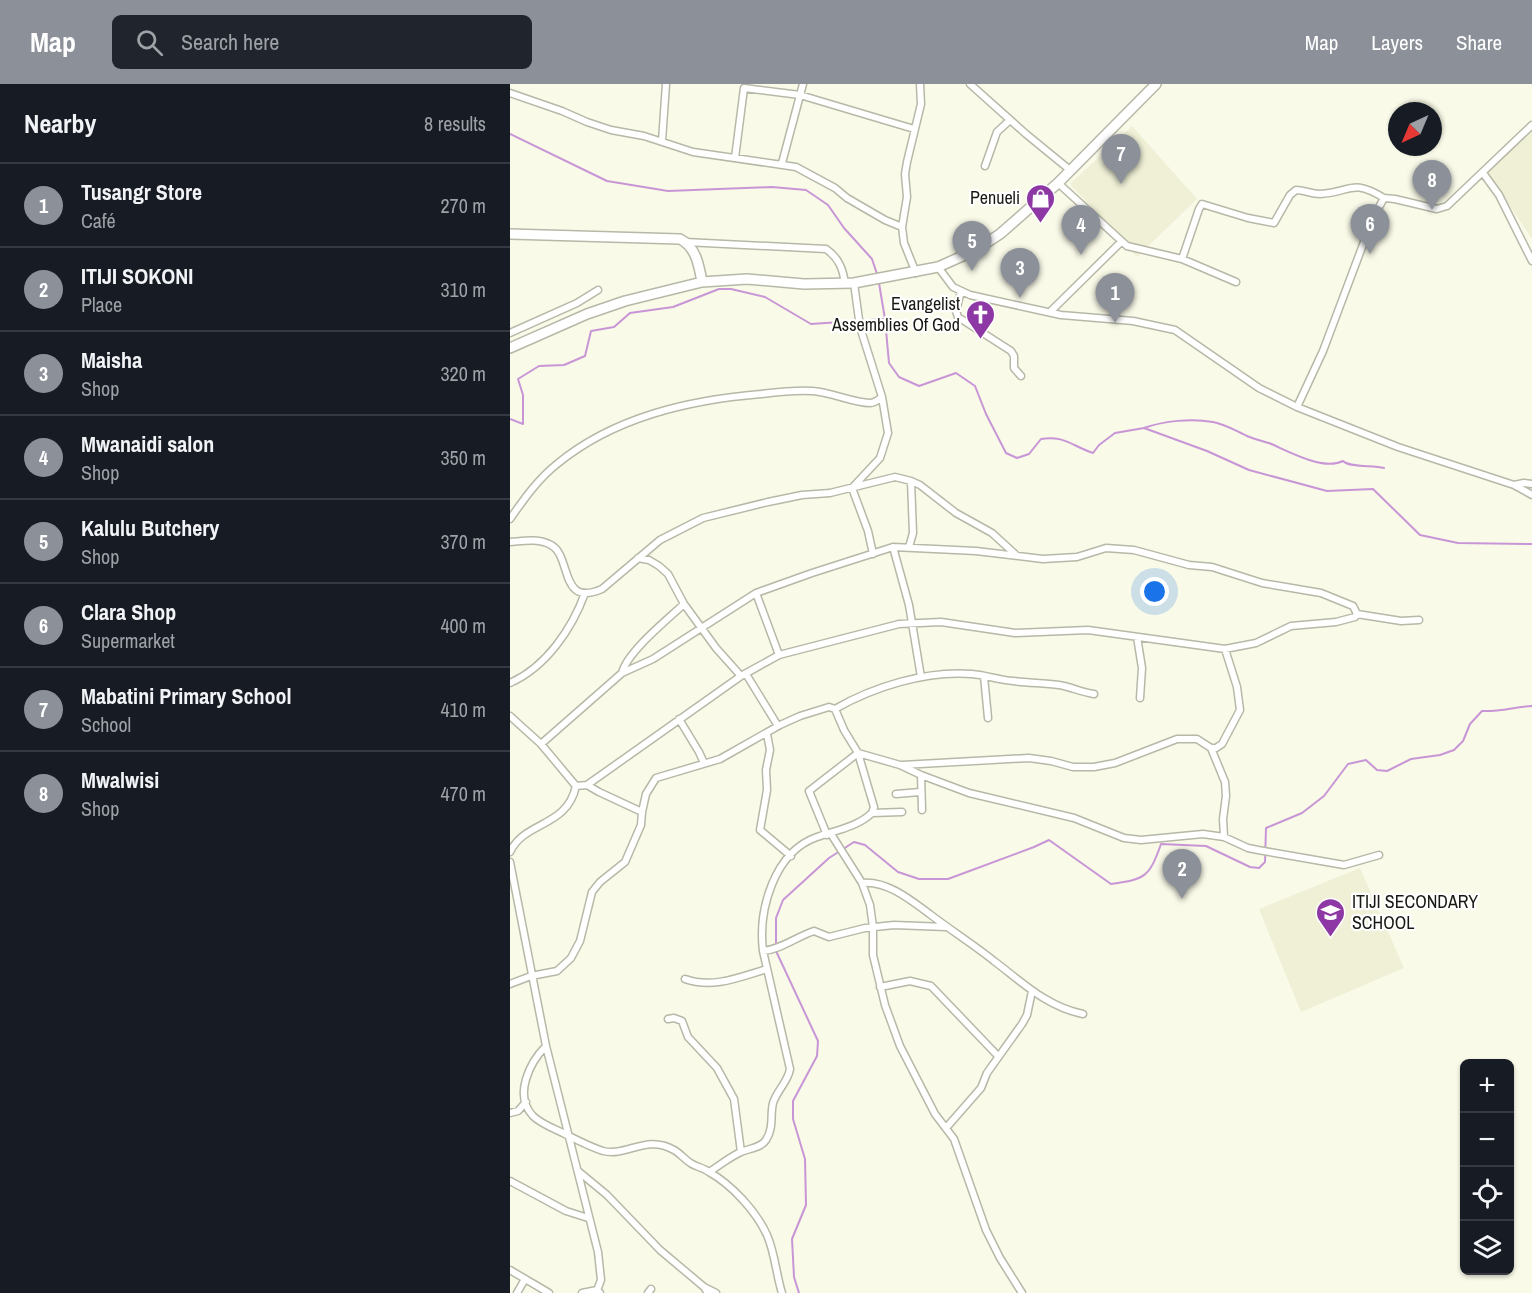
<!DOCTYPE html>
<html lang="en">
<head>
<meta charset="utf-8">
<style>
  :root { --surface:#171b24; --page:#20242c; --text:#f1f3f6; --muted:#9ea1a6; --line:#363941; --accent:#8c9099 }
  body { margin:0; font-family:"Archivo Narrow",sans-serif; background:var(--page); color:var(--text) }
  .controls { position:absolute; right:18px; bottom:18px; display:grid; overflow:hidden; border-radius:9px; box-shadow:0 2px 4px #0004 }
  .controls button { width:54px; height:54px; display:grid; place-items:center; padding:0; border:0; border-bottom:2px solid var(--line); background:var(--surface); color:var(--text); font:30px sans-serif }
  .compass { position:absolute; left:878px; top:18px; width:54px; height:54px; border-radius:50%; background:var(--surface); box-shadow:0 2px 4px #0004; rotate:224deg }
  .you { position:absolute; left:645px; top:508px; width:21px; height:21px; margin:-15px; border:4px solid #fff; border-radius:50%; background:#1a73e8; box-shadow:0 0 0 9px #1a73e833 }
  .badge { display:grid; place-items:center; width:39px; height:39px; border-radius:50%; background:var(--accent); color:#fff; font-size:20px; font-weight:700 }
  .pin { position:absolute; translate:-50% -50px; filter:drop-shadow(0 2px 3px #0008) }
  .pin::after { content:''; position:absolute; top:32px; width:21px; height:18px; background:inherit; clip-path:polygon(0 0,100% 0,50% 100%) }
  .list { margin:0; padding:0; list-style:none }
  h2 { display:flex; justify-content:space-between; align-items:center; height:78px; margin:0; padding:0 24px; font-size:26px }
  h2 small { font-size:20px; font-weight:400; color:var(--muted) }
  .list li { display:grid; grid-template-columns:39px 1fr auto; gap:18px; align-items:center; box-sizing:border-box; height:84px; padding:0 24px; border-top:2px solid var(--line) }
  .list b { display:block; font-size:22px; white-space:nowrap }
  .list p { margin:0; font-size:20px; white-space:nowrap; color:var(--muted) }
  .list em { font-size:20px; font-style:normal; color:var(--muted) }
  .icon { flex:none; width:33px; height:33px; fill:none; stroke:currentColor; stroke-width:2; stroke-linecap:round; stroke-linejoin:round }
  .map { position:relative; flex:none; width:1022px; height:1209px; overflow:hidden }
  header { display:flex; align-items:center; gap:36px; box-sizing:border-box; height:84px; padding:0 30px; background:var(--accent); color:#fff }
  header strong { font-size:28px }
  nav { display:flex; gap:33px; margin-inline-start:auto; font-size:21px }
  .search { width:420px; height:54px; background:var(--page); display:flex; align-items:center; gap:15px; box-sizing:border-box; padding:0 21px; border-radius:9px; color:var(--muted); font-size:22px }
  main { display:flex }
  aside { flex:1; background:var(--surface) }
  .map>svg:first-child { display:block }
</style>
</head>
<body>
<header>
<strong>Map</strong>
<div class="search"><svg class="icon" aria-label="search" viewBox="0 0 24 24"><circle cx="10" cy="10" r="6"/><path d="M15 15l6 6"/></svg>Search here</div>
<nav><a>Map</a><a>Layers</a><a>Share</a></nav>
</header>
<main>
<aside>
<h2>Nearby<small>8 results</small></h2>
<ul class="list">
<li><span class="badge">1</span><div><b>Tusangr Store</b><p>Café</p></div><em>270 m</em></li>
<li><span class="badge">2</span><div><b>ITIJI SOKONI</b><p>Place</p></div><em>310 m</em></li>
<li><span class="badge">3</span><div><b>Maisha</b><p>Shop</p></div><em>320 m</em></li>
<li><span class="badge">4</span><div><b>Mwanaidi salon</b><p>Shop</p></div><em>350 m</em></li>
<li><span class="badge">5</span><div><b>Kalulu Butchery</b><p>Shop</p></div><em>370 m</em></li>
<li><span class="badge">6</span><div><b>Clara Shop</b><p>Supermarket</p></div><em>400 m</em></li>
<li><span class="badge">7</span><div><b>Mabatini Primary School</b><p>School</p></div><em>410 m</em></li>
<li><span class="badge">8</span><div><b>Mwalwisi</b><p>Shop</p></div><em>470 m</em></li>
</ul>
</aside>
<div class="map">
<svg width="1022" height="1209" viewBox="0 0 1022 1209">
  <rect width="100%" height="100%" fill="#f9fae8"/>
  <path fill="#eff0d6" d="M 622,42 L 687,115 L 627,173 L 560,100 Z
    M 1022,42 L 1022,155 L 977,88 Z
    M 850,784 L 894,884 L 791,928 L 749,825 Z"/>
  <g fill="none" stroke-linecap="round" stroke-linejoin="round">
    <path stroke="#c896d6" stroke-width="2" d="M 0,50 L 97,97 L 158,107 L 262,103 L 296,106 L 318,121 L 334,144 L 362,175 L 368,193
      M 369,199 L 375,235 L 379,279 L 389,293 L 409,302 L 446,289 L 465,302 L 476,330 L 496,369 L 507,374 L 519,370 L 531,355 C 554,351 562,362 583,369 L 589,361 L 605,349 L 634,344 L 697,367 L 739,386 L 817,407 L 863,405 L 910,451 L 948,459 L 1022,460
      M 0,335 L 13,340 L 13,311 L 8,295 L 29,282 L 54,281 L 75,272 L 81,247 L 104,243 L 120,229 L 163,223 L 209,205 L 221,205 L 255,213 L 301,240 L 375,235
      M 634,344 C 654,337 681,334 703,338 C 715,340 726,347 737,352 C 744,355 752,357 759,359 C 778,367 813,387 833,377 C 840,384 863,381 874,384
      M 266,861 L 266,834 L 273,816 L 319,774 L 344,758 L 355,761 L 388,788 L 409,795 L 438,795 L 524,763 L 539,756 L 601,800 C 635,795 639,794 651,760 L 696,762 L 740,783 L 749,784 L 755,778 L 756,744 L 792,729 L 814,712 L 838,680 L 856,676 L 867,686 L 877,687 L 901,675 L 930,671 L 944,666 L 953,657 L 960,640 L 972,627 C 989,628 1005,623 1022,622
      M 266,867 L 308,957 L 307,972 L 283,1017 L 283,1035 L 295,1075 L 296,1121 L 282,1155 L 284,1193 L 289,1209"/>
    <defs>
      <path id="street" d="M 460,0 L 516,50 L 560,86
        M 0,9 L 52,27 L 77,38 L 101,46 L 134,52 L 183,68 L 286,83 L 325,104 L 337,114 L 375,136 L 392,143
        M 152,57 L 156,0
        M 225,74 L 234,4 L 290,11 L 404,45
        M 272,79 L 293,0
        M 475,82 L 487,48 L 500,36
        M 973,89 L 989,111 L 1022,177
        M 548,99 L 617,162 L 672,175 L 726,198
        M 175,158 L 316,165 C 329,174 333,185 335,200
        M 672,175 L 689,125 L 692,120 L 738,134 L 764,139 L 780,111 L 786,106 C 794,106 801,110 810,110 C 842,108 841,94 874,114
        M 428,183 L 443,203 L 460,211 L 551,231 L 623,237 L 665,246 L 749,304 L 787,323 L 888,363 L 1004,401 L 1014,399 L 1022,400
        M 406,189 L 394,159 L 392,143 L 397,113 L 395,90 L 397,78 L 411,20 L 410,0
        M 344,199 L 350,243 L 372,313 L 378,349 L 370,374 L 342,404 L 358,447 L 363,470
        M 451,207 L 446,227 L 448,233 L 501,267 L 504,272 L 504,284 L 511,292
        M 540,228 L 611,158
        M 0,249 L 67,219 L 88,206
        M 787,323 L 813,267 L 863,134 L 874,114 L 885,115 L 927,125 L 937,122 L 1022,41
        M 1004,401 L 1022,411
        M 0,435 C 14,415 28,395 47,380 C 104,333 179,316 251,310 C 268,308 285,306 302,307 C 321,308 343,319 360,319 C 365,319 368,316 372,313
        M 0,458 C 14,457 28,454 41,461 C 62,472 49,524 92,505 L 150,456 L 193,434 L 258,418 L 292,411 L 320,409 L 385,393 L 401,397 L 410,401 L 446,429 L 482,449 L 505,470
        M 383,463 L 399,521 L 411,593
        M 399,463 L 403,449 L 401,397
        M 128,474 L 139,476 L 149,482 L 158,490 L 174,520 L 206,564 L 231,592
        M 246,509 L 269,571
        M 847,530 L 891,537 L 909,536
        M 627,553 L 632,584 L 630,614
        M 112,589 C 117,568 157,536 174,520
        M 236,590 L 268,642
        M 474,592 L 478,634
        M 0,599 C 36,583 62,545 75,509
        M 325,625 C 363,603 417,586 462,590 C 475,591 489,596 503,597 C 518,599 533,599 549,601 C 561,603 571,608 584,610
        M 0,632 L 31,660 L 66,702 C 57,744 14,737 0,768
        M 169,635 L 189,668 L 194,679
        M 257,650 L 260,666 L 256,686 L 257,706 L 250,746 L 281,772
        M 31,660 L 112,589 L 143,575 L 246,509 L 302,489 L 383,463 L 466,467 L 533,475 L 567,473 L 596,464 L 624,466 L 679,481 L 702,483 L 752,499 L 811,509 L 843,522 L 847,530 L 845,533 L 826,538 L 781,542 L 746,559 L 715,565 L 578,546 L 505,549 L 431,538 L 389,540 L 269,571 L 231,592 L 77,701 L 66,702
        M 701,664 L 706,664 L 712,660 L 730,626 L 727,603 L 715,565
        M 392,681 L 519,674 L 541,677 L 563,683 L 584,683 L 605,679 L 667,655 L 687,655 L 701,664 L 715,698 L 716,712 L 713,735 L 714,753
        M 411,691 L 412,726
        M 77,701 L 89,708 L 132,728
        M 386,710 L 410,708
        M 362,729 L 392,728
        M 321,750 L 352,799 L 360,821 L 363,843 L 363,871 L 375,921 L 390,962 L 425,1030 L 444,1055 L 476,1146 L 490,1174 L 512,1209
        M 0,778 L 36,962 L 88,1168 L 91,1196 L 86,1209
        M 352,799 C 377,796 402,817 421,831 C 442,847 464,861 484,877 C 512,898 537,923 573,930
        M 253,867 C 272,865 286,853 304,847 L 319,853 L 355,844 L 384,841 L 436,843
        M 175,895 C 203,905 230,893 257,885
        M 0,900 L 21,892 L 47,887 L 61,874 L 70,857 L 82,808 L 90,798 L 115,778 L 131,741 L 132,728 L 136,710 L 146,694 L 210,675 L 270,641 L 290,632 L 319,623 L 325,625 L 334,646 L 348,669 L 390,681 L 411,691 L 459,709 L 564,734 L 614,754 L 631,756 L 693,750 L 714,753 L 738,764 L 748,766 L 834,781 L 869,771
        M 370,903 L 400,897 L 421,902 L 488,972
        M 158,935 L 164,934 L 172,937 L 178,953 L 207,984 L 224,1015 L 231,1068
        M 36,962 C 20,978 3,1011 23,1032 C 31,1040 45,1045 55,1050 C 67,1056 80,1063 93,1067 C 117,1073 136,1050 164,1066 C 171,1070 175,1076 182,1080 C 187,1083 194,1084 199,1088 C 222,1101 246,1127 257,1151 C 265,1169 266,1190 272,1209
        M 0,1029 L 8,1027 L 16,1018
        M 436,1044 L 471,1004 L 477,989 L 512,940 L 517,931 L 522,907
        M 68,1087 L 97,1111 L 150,1166 L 194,1203 L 198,1209
        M 199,1088 C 209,1082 221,1072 231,1068 C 240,1064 251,1064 256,1056 C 264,1044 260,1031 263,1019 C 267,1006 278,998 280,985 L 253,867 C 248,826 264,768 307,753 C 327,746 347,743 362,729 L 364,723 L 348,669 L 299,707 L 317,751
        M 0,1097 L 56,1127 L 78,1134
        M 0,1186 L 39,1209
        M 194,1203 L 206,1209
        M 7,1209 L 15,1195
        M 72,1209 L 87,1206 L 90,1209
        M 138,1209 L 141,1205"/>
      <path id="secondary" d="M 0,150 L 170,155 C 186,163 189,181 192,198
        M 0,264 L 77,230 L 115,217 L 192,198 L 237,195 L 294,200 L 344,199 L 428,183 L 464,167 L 490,150 L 548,99 L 646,0"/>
    </defs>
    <use href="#street" stroke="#b7b8a7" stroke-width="9"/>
    <use href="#secondary" stroke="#b7b8a7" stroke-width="12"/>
    <use href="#street" stroke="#fff" stroke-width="6"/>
    <use href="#secondary" stroke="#fff" stroke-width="9"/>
  </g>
  <defs>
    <symbol id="shop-pin" viewBox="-11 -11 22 30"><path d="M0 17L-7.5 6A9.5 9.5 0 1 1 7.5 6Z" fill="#8e38a5" stroke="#fff"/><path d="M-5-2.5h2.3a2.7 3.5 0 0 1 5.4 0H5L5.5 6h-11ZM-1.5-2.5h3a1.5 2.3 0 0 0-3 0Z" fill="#fff"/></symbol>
    <symbol id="church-pin" viewBox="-11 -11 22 30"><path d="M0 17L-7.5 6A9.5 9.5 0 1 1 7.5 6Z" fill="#8e38a5" stroke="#fff"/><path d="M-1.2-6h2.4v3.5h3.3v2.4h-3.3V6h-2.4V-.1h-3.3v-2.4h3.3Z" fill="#fff"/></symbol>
    <symbol id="school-pin" viewBox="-11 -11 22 30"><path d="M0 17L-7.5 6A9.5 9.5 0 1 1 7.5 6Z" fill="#8e38a5" stroke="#fff"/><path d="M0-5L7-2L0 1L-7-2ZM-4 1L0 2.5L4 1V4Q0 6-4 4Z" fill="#fff"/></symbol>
  </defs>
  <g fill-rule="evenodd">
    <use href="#shop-pin" x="514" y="98" width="33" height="45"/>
    <use href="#church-pin" x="454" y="214" width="33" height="45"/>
    <use href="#school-pin" x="804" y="812" width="33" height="45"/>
  </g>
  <g text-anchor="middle" stroke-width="4.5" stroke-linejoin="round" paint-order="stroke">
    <g font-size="18" fill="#191913" stroke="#fff" text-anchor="end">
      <text x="510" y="120">Penueli</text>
      <text x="450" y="226">Evangelist<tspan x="450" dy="21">Assemblies Of God</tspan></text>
      <text x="842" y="824" text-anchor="start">ITIJI SECONDARY<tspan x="842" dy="21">SCHOOL</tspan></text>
    </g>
  </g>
</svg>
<div class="controls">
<button>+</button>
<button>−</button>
<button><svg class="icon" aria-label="locate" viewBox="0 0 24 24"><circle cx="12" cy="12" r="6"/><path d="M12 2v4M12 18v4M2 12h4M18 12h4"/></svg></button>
<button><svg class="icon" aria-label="layers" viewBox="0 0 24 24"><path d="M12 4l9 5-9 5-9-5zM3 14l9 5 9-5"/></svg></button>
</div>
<svg class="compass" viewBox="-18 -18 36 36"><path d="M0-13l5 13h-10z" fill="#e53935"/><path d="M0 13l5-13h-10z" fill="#9ea1a6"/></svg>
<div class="you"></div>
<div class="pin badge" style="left:605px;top:239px">1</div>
<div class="pin badge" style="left:672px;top:815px">2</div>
<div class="pin badge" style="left:510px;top:214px">3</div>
<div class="pin badge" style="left:571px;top:171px">4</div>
<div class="pin badge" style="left:462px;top:187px">5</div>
<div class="pin badge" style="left:860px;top:170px">6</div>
<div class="pin badge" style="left:611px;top:100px">7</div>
<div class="pin badge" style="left:922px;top:126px">8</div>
</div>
</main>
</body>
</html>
